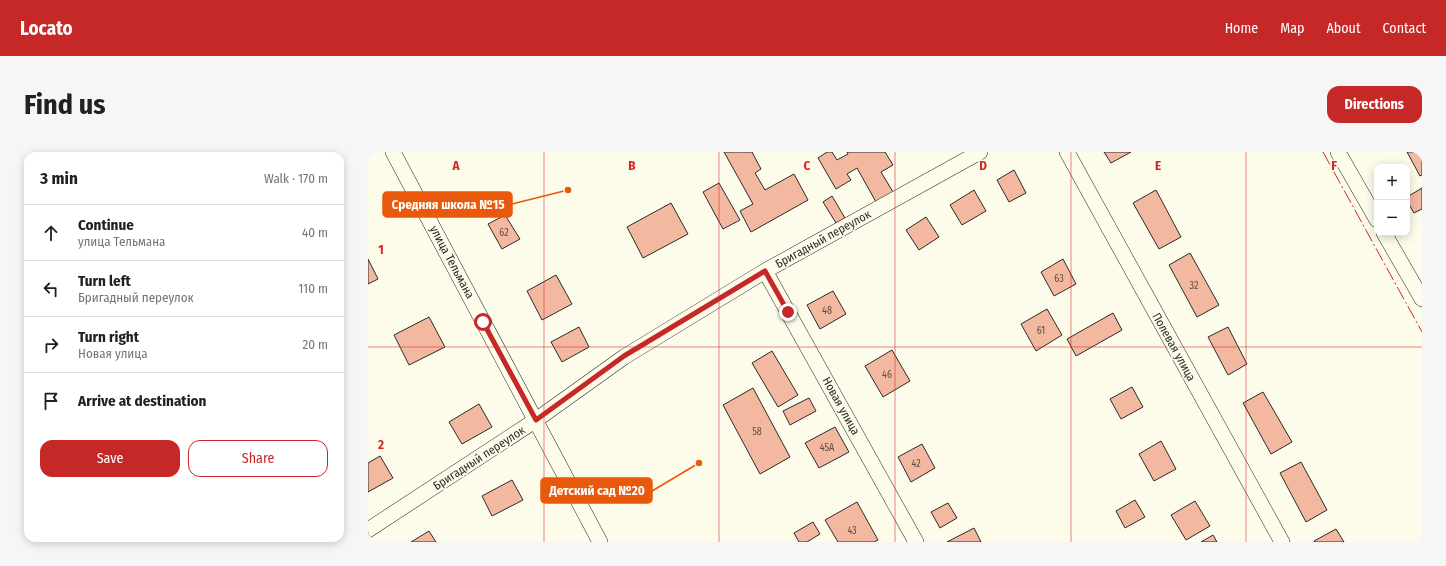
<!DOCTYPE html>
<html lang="en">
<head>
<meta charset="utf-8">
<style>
  :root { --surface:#fff; --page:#f6f6f6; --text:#202124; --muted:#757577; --line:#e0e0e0; --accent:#c62828 }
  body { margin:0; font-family:"Fira Sans Condensed",sans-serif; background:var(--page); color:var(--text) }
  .controls { position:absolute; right:12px; top:12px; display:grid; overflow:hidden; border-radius:8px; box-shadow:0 2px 10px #0003 }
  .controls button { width:36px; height:36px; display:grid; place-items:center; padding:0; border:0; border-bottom:1px solid var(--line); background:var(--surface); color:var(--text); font:20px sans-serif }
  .stop { position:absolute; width:12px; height:12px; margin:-9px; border:3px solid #c62828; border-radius:50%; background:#fff }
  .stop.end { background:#c62828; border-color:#fff; box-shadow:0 1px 4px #0008 }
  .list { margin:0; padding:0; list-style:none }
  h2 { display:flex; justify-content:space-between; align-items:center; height:52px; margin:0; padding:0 16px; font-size:17px }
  h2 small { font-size:13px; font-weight:400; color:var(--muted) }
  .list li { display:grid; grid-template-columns:26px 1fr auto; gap:12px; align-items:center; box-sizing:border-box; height:56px; padding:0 16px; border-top:1px solid var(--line) }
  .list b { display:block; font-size:15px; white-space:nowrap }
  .list p { margin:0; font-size:13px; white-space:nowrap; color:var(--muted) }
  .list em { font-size:13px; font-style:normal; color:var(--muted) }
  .actions { display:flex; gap:8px; padding:12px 16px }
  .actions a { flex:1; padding:9px 0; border:1px solid var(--accent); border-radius:12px; text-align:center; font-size:14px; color:var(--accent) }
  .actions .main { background:var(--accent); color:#fff }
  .icon { flex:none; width:22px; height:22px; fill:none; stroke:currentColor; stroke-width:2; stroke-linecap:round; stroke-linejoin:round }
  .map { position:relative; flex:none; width:1054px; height:390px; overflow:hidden; border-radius:12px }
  header { display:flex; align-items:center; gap:24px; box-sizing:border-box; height:56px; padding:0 20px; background:var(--accent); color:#fff }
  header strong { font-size:19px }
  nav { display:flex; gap:22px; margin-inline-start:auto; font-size:14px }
  .intro { display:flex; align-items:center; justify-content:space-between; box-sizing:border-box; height:96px; padding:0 24px }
  h1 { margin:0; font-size:28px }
  .button { padding:10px 18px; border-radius:12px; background:var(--accent); color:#fff; font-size:14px; font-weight:700 }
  main { display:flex; gap:24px; padding:0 24px }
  aside { flex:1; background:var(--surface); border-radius:12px; box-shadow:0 2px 10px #0003 }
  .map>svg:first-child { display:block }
</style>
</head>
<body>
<header>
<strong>Locato</strong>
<nav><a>Home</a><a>Map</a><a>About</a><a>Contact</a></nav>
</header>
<div class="intro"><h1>Find us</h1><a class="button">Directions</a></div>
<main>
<aside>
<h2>3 min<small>Walk · 170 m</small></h2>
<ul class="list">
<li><svg class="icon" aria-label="ahead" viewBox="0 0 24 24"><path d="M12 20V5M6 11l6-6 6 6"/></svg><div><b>Continue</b><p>улица Тельмана</p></div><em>40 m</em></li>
<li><svg class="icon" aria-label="left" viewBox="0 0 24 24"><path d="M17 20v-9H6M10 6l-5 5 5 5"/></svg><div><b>Turn left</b><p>Бригадный переулок</p></div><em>110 m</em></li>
<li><svg class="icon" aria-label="right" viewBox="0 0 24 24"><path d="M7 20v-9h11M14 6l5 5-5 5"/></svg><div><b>Turn right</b><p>Новая улица</p></div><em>20 m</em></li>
<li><svg class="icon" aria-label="arrive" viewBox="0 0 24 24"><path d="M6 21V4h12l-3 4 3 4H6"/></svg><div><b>Arrive at destination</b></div></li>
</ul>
<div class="actions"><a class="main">Save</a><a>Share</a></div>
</aside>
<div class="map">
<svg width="1054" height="390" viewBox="0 0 1054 390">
  <rect width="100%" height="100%" fill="#fdfbea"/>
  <path fill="#f2b8a0" stroke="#2b2b2b" d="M 356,0 L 384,0 L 393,17 L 387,21 L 397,38 L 426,22 L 440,48 L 383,80 L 372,59 L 385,52 Z
    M 459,0 L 464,0 L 469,8 L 480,2 L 479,0 L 517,0 L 525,13 L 513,20 L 525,40 L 508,50 L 489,16 L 479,22 L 483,28 L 468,37 L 450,6 Z
    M 736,0 L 763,0 L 743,11 Z
    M 1039,0 L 1054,0 L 1054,23 L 1052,24 Z
    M 646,18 L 658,41 L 641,50 L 629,28 Z
    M 351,31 L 372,68 L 355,77 L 335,40 Z
    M 1054,36 L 1054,57 L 1046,61 L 1039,49 L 1039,45 Z
    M 606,38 L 618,59 L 594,73 L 582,53 Z
    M 788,38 L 813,85 L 791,97 L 765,51 Z
    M 464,44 L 477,66 L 468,71 L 455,50 Z
    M 303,51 L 320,82 L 275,106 L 259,75 Z
    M 137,63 L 152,87 L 134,97 L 120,72 Z
    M 558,65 L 571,85 L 551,98 L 538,78 Z
    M 822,101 L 851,153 L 829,165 L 801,113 Z
    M 0,107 L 10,127 L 0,132 Z
    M 695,107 L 708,132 L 686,144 L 673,120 Z
    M 188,123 L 204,152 L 174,168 L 159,139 Z
    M 465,139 L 478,162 L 452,177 L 439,153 Z
    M 679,157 L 694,183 L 668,199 L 653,172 Z
    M 745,161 L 754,178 L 708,204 L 699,187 Z
    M 61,165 L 77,195 L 41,213 L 26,183 Z
    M 211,175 L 221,195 L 194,210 L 183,190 Z
    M 860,175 L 879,212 L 860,223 L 840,185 Z
    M 524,198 L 542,229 L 515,245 L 497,214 Z
    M 404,199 L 430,243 L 410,255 L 384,211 Z
    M 764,235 L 775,255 L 753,267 L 742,247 Z
    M 385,236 L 422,305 L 392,322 L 355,253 Z
    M 895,240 L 924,290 L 903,302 L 875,251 Z
    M 441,246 L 448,259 L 422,273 L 415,259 Z
    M 111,252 L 124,275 L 94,292 L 81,270 Z
    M 467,275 L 481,300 L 451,316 L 437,291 Z
    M 793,289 L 808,317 L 786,329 L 771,302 Z
    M 554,292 L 567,316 L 543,330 L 530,305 Z
    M 12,304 L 25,326 L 0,340 L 0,311 Z
    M 933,310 L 959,358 L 938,370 L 912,321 Z
    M 144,328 L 155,348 L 124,364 L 114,344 Z
    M 767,348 L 777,365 L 757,376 L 748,359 Z
    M 827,349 L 842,374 L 818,388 L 803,363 Z
    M 489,350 L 510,388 L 506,390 L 470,390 L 457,368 Z
    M 580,351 L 589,366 L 572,376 L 563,360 Z
    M 445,370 L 452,382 L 439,390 L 431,390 L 426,381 Z
    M 606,376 L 613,390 L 579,390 Z
    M 968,377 L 976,390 L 947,390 L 946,389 Z
    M 61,379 L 68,390 L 43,390 Z
    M 845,383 L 849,390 L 833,390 Z"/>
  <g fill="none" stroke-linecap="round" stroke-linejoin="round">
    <defs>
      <path id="minor" d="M 25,0 L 232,390
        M 699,0 L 914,390
        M 970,0 L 1009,68
        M 1016,81 L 1054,147
        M 397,119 L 548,390
        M 0,378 L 168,268 L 256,205 L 397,119 L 612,0"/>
    </defs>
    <use href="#minor" stroke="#2b2b2b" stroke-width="16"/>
    <use href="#minor" stroke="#fdfbea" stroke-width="15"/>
    <path stroke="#c62828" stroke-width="1" stroke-dasharray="14 3 2 3" stroke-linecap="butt" d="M 955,0 L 1054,180"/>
  </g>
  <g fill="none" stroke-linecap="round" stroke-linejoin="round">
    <path stroke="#c62828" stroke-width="5" d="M 115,170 L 168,268 L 256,204 L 397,119 L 420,160"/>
  </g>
  <path fill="none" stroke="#d62828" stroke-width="1" stroke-opacity="0.55" d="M 176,0 L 176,390M 351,0 L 351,390M 527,0 L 527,390M 703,0 L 703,390M 878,0 L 878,390M 0,195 L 1054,195"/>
  <g text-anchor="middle" stroke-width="3" stroke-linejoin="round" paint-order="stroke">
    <g font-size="10" fill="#5d4e48">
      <text x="136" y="84">62</text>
      <text x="691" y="130">63</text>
      <text x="826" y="137">32</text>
      <text x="459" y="162">48</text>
      <text x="673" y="182">61</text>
      <text x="519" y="226">46</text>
      <text x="389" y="283">58</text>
      <text x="459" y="299">45А</text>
      <text x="548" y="315">42</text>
      <text x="484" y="382">43</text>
    </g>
    <g font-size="12" fill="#2b2b2b" stroke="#fdfbea">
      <text transform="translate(455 87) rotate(-29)" y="4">Бригадный переулок</text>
      <text transform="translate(84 110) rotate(62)" y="4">улица Тельмана</text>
      <text transform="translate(806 195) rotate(61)" y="4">Полевая улица</text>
      <text transform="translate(473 254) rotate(61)" y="4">Новая улица</text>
      <text transform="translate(111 306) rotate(-33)" y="4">Бригадный переулок</text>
    </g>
  </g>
  <g font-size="13" text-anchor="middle" font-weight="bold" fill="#d62828" stroke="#fdfbea" stroke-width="3" stroke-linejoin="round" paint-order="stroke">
    <text x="88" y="18">A</text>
    <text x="264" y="18">B</text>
    <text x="439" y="18">C</text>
    <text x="615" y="18">D</text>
    <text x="790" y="18">E</text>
    <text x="966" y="18">F</text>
    <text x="13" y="102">1</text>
    <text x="13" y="297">2</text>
  </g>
  <path fill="none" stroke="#e8590c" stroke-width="1.5" d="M200 38L144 52M331 311L284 339"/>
  <g fill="#e8590c" stroke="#fdfbea" stroke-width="1.5">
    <circle cx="200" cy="38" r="4"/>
    <circle cx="331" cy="311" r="4"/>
  </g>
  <g fill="#e8590c" stroke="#e8590c" stroke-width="1.5">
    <rect x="15" y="40" width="129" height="25" rx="4"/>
    <rect x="173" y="326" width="111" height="25" rx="4"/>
  </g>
  <g font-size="13" text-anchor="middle" font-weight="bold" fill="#fff">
    <text x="80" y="57">Средняя школа №15</text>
    <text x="229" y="343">Детский сад №20</text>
  </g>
</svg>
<div class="controls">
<button>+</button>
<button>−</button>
</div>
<div class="stop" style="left:115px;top:170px"></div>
<div class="stop end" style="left:420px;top:160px"></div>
</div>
</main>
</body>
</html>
